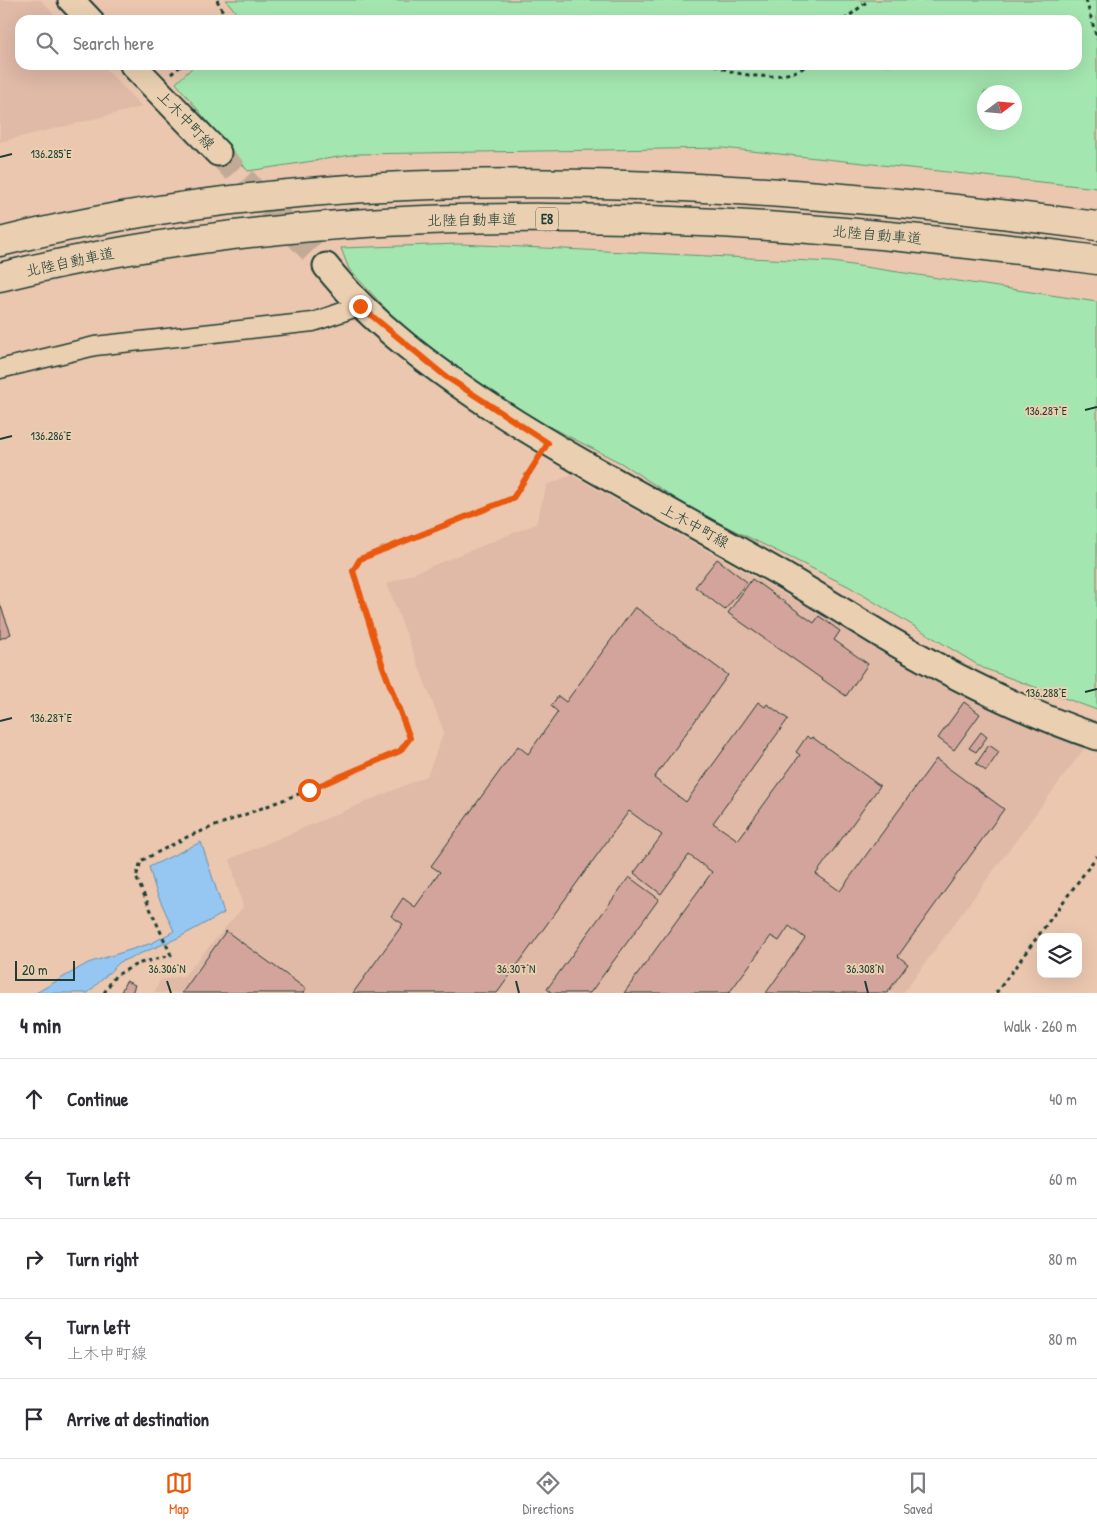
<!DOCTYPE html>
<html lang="en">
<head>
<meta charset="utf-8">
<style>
  :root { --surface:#fff; --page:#f2f2f3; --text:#2b2b33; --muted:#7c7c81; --line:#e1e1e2; --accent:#ea580c }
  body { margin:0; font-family:"Patrick Hand","Klee One",sans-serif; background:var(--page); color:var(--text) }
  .controls { position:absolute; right:15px; bottom:15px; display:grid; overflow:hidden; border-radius:10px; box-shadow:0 5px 20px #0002 }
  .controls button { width:45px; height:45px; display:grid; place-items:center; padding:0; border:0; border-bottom:1px solid var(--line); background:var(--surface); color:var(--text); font:25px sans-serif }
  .compass { position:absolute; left:977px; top:85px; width:45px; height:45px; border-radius:50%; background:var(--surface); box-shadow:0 5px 20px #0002; rotate:74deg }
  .scale { position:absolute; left:15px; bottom:12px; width:60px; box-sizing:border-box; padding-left:5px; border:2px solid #1f3d34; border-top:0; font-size:14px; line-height:18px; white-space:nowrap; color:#1f3d34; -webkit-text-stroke:4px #ead0b1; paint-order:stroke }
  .stop { position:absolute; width:15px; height:15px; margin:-11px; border:4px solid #ea580c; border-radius:50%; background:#fff }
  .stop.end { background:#ea580c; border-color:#fff; box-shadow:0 1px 5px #0008 }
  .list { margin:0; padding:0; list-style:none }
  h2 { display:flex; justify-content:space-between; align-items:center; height:65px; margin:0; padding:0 20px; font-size:21px }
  h2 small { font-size:16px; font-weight:400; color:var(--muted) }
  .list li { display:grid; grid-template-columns:32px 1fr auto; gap:15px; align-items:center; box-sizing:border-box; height:80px; padding:0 20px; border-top:1px solid var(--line) }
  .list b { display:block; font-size:19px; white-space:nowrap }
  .list p { margin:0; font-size:16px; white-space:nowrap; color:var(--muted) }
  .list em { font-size:16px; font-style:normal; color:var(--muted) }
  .icon { flex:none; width:28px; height:28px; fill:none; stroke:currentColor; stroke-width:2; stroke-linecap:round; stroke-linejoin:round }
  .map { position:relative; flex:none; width:1097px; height:993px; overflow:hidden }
  .search { position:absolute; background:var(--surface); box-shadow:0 5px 20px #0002; left:15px; right:15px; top:15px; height:55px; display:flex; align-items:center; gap:12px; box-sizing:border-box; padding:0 18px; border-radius:15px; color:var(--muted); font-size:19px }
  .sheet { height:465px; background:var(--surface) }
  nav { display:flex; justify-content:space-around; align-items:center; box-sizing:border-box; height:70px; border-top:1px solid var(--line); background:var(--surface); font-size:14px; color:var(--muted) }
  nav a { display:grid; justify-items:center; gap:2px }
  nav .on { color:var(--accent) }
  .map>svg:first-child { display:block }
</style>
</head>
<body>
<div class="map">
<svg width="1097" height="993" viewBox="0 0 1097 993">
  <rect width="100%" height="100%" fill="#ebc7af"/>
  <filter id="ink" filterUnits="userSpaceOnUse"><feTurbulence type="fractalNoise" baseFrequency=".02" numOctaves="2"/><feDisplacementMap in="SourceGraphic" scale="10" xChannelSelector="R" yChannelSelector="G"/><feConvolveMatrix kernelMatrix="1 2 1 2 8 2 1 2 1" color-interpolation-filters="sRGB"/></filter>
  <g filter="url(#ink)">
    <path fill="#e0b9a7" d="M 0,0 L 41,0 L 59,20 L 20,20 L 20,65 L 102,65 L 142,107 L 0,142 Z
      M 571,475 L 985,706 L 1045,734 L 1088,743 L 903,993 L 154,993 L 160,980 L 184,976 L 243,907 L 230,859 L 427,776 L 444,732 L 387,584 L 536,524 L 547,485 Z"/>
    <path fill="#a4e6b0" stroke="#629272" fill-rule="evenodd" d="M 226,0 L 1097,0 L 1097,188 L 723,148 L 358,154 L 248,171 L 176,83 L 195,65 L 1077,65 L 1077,20 L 234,20 L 235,11 ZM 984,92 L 1014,92 L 1014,122 L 984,122 Z
      M 460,244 L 832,262 L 1097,302 L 1097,710 L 983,668 L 848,586 L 695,511 L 621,463 L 511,407 L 463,373 L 400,324 L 349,269 L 341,248 Z"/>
    <path fill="#95c7f2" stroke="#6690a6" d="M 201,842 L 224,913 L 178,938 L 120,962 L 88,993 L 36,993 L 88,963 L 152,943 L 174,931 L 156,891 L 149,867 Z"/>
    <path fill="#d3a49b" stroke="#1f3d34" d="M 717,559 L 747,582 L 725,610 L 695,587 Z
      M 752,579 L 814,623 L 819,616 L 840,631 L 834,640 L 868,664 L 846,696 L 728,613 Z
      M 0,604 L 11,634 L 0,639 Z
      M 635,607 L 728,675 L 654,778 L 686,802 L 758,702 L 765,707 L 767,704 L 788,719 L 713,823 L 738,840 L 800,755 L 796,752 L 807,736 L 810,739 L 812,737 L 880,786 L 816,874 L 840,891 L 936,759 L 1004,809 L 898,956 L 908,964 L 887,993 L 766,993 L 805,938 L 789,926 L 779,941 L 771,936 L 729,993 L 624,993 L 712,872 L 689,855 L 661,894 L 634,873 L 662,835 L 629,811 L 497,993 L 353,993 L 403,924 L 391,916 L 403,898 L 415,907 L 440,872 L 431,866 L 518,746 L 528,754 L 558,712 L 551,706 L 558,696 L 566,702 Z
      M 964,702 L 980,714 L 954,750 L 938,738 Z
      M 981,732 L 987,737 L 976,752 L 969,748 Z
      M 989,745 L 999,752 L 986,771 L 976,764 Z
      M 629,877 L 659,899 L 590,993 L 552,993 L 547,989 Z
      M 226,931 L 306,989 L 303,993 L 182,993 Z
      M 126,981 L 135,985 L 132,993 L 121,992 Z"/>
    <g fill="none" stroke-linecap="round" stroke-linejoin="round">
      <path stroke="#c2ab96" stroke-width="25" stroke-dasharray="25 12" stroke-linecap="butt" d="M 218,153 L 326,266"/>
      <defs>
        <path id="street" d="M 0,369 L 95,346 L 313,322 L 360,306"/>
        <path id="secondary" d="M 71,0 L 90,20
          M 133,65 L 218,153
          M 326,266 C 372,324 434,369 496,410 C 584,467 678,515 769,567 C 810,590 850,616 890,640 C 956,678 1025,713 1097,737"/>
        <path id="highway" d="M 0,242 C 351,154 741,179 1097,226
          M 0,277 C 352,190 740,212 1097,260"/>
      </defs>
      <use href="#street" stroke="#1f3d34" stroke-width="21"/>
      <use href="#secondary" stroke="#1f3d34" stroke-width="29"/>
      <use href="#highway" stroke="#1f3d34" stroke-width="31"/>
      <path stroke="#1f3d34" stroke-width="3" stroke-dasharray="4 4" stroke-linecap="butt" d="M 217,0 L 225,16 L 222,20
        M 1086,0 L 1097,39
        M 844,20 L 869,0
        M 715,65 C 741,78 783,82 808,65
        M 171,74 L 182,65
        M 104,993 L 115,976 L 137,964 L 171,955 L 136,877 L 141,861 L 189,836 L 309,790 L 400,751 L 410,738 L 383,667 L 353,571 L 360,559 L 513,498 L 537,461
        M 996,993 L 1097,856"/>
      <use href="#street" stroke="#ead0b1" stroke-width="18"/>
      <use href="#secondary" stroke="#ead0b1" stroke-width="25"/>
      <use href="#highway" stroke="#ead0b1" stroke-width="28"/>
    </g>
  </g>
  <g fill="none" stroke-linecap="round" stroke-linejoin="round" filter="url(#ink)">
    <path stroke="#ea580c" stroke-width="6" d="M 309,790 L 400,751 L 410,738 L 383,667 L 353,571 L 360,559 L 513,498 L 548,443 L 445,376 L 360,306"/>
  </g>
  <path fill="none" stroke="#1f3d34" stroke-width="2" d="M 0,157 L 12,154M 1085,410 L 1097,407M 0,439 L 12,436M 1085,692 L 1097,689M 0,721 L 12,718M 167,981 L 171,993M 516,981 L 519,993M 865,981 L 868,993"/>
  <g text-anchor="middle" stroke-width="4" stroke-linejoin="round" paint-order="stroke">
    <rect fill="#ead0b1" stroke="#5c695a" stroke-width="1" x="536" y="207.5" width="22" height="23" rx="4"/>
    <g font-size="14" font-weight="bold" fill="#1f3d34">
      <text x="547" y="224">E8</text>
    </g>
    <g font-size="15" fill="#1f3d34" stroke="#ead0b1">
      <text transform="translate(186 120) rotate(46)" y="5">上木中町線</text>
      <text transform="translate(472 220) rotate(-1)" y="5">北陸自動車道</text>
      <text transform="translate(877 235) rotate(5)" y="5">北陸自動車道</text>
      <text transform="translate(70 262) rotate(-12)" y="5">北陸自動車道</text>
      <text transform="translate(695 526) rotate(29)" y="5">上木中町線</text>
    </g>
  </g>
  <g font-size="12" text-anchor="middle" fill="#1f3d34" stroke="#ead0b1" stroke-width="4" stroke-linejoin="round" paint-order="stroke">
    <text x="51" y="158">136.285°E</text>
    <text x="1046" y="415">136.287°E</text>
    <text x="51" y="440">136.286°E</text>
    <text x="1046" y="697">136.288°E</text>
    <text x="51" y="722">136.287°E</text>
    <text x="167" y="973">36.306°N</text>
    <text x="516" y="973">36.307°N</text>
    <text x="865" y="973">36.308°N</text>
  </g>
</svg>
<div class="controls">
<button><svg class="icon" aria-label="layers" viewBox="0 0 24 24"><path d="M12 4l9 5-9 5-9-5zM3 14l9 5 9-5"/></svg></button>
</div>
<svg class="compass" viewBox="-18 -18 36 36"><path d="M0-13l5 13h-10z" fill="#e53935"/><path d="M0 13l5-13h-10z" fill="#7c7c81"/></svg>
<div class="scale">20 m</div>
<div class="stop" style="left:309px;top:790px"></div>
<div class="stop end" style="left:360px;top:306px"></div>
<div class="search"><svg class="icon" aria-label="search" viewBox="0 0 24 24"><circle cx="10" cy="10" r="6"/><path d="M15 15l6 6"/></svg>Search here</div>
</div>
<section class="sheet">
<h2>4 min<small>Walk · 260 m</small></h2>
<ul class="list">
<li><svg class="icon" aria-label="ahead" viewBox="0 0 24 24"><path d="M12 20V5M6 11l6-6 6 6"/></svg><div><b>Continue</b></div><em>40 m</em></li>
<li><svg class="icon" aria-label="left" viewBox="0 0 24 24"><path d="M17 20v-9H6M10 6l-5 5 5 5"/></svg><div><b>Turn left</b></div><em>60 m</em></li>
<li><svg class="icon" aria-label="right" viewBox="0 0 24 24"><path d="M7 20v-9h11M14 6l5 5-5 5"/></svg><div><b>Turn right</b></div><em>80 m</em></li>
<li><svg class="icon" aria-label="left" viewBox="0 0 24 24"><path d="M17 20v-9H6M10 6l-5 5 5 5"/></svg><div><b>Turn left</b><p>上木中町線</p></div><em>80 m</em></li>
<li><svg class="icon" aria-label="arrive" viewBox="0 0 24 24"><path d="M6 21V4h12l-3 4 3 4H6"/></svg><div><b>Arrive at destination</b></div></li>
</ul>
</section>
<nav>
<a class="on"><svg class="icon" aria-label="map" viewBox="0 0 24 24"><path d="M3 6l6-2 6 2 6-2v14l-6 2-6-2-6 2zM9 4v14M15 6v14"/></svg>Map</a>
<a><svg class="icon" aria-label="directions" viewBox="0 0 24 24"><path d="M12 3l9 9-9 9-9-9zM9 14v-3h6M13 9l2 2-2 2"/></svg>Directions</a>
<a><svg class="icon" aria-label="saved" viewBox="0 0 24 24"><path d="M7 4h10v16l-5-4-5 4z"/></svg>Saved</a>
</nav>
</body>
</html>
